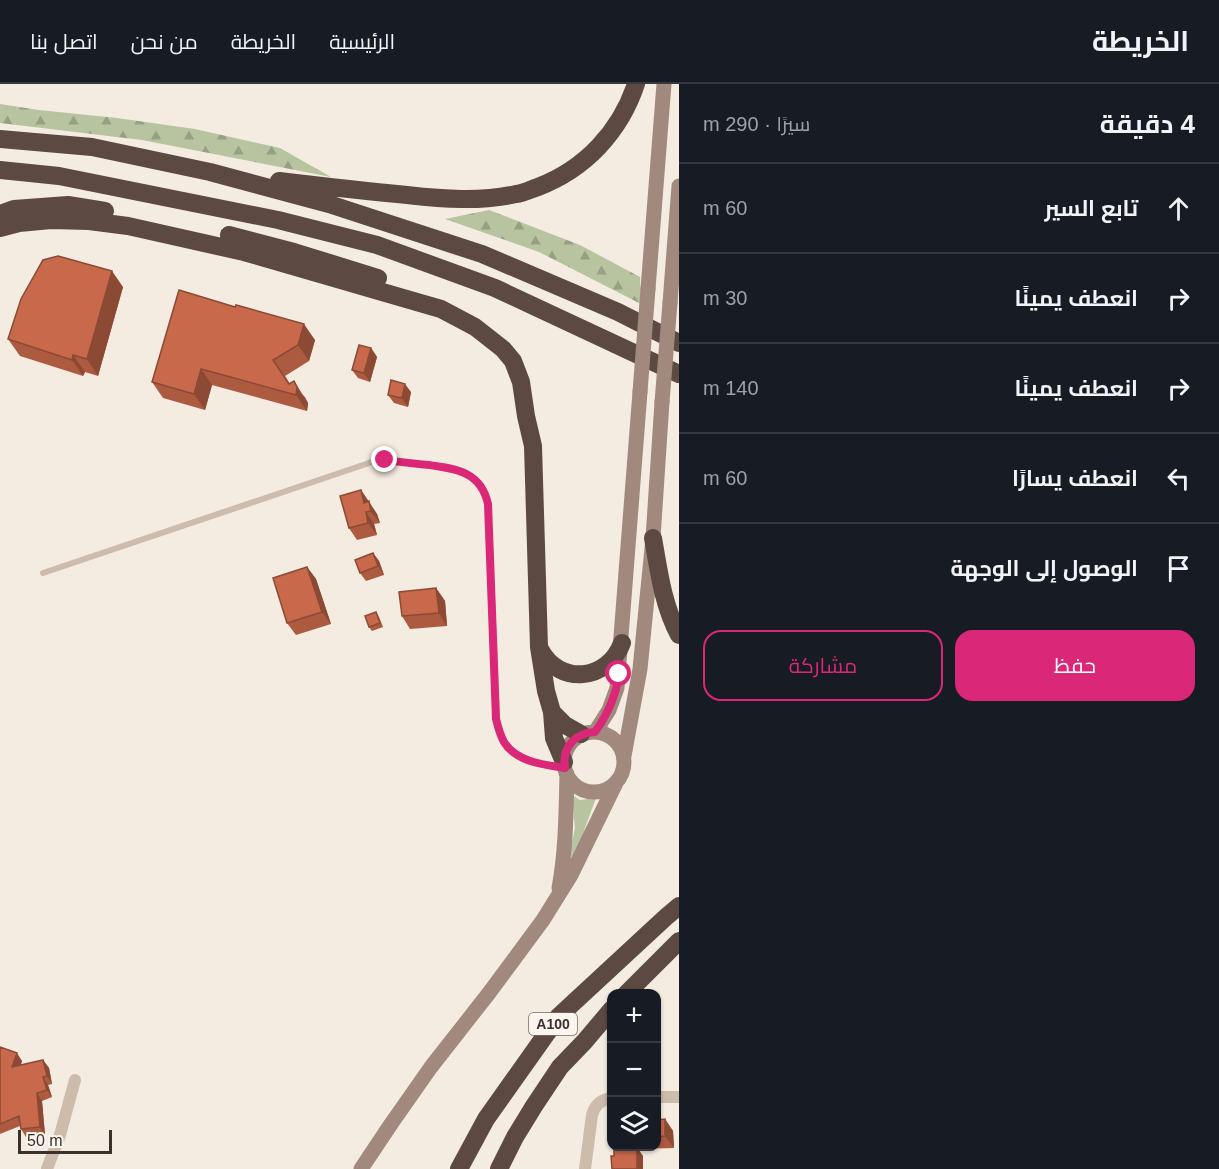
<!DOCTYPE html>
<html lang="ar">
<head>
<meta charset="utf-8">
<style>
  :root { --surface:#171b24; --page:#20242c; --text:#f1f3f6; --muted:#9ea1a6; --line:#363941; --accent:#db2777 }
  body { margin:0; font-family:Arial,Cairo,sans-serif; background:var(--page); color:var(--text); direction:rtl }
  .controls { position:absolute; right:18px; bottom:18px; display:grid; overflow:hidden; border-radius:12px; box-shadow:0 2px 4px #0004 }
  .controls button { width:54px; height:54px; display:grid; place-items:center; padding:0; border:0; border-bottom:2px solid var(--line); background:var(--surface); color:var(--text); font:30px sans-serif }
  .scale { position:absolute; left:18px; bottom:15px; width:94px; box-sizing:border-box; padding-left:6px; border:3px solid #3b302b; border-top:0; font-size:16px; line-height:21px; white-space:nowrap; color:#3b302b; -webkit-text-stroke:4px #fbf5ee; paint-order:stroke }
  .stop { position:absolute; width:18px; height:18px; margin:-14px; border:4px solid #db2777; border-radius:50%; background:#fff }
  .stop.end { background:#db2777; border-color:#fff; box-shadow:0 2px 6px #0008 }
  .list { margin:0; padding:0; list-style:none }
  h2 { display:flex; justify-content:space-between; align-items:center; height:78px; margin:0; padding:0 24px; font-size:26px }
  h2 small { font-size:20px; font-weight:400; color:var(--muted) }
  .list li { display:grid; grid-template-columns:39px 1fr auto; gap:18px; align-items:center; box-sizing:border-box; height:90px; padding:0 24px; border-top:2px solid var(--line) }
  .list b { display:block; font-size:22px; white-space:nowrap }
  .list em { font-size:20px; font-style:normal; color:var(--muted) }
  .actions { display:flex; gap:12px; padding:18px 24px }
  .actions a { flex:1; padding:14px 0; border:2px solid var(--accent); border-radius:18px; text-align:center; font-size:21px; color:var(--accent) }
  .actions .main { background:var(--accent); color:#fff }
  .icon { flex:none; width:33px; height:33px; fill:none; stroke:currentColor; stroke-width:2; stroke-linecap:round; stroke-linejoin:round }
  .map { position:relative; flex:none; width:679px; height:1085px; overflow:hidden; direction:ltr }
  header { display:flex; align-items:center; gap:36px; box-sizing:border-box; height:84px; padding:0 30px; background:var(--surface); border-bottom:2px solid var(--line) }
  header strong { font-size:28px }
  nav { display:flex; gap:33px; margin-inline-start:auto; font-size:21px }
  main { display:flex }
  aside { flex:1; background:var(--surface) }
  .map>svg:first-child { display:block }
</style>
</head>
<body>
<header>
<strong>الخريطة</strong>
<nav><a>الرئيسية</a><a>الخريطة</a><a>من نحن</a><a>اتصل بنا</a></nav>
</header>
<main>
<aside>
<h2>4 دقيقة<small>سيرًا · 290 m</small></h2>
<ul class="list">
<li><svg class="icon" aria-label="ahead" viewBox="0 0 24 24"><path d="M12 20V5M6 11l6-6 6 6"/></svg><div><b>تابع السير</b></div><em>60 m</em></li>
<li><svg class="icon" aria-label="right" viewBox="0 0 24 24"><path d="M7 20v-9h11M14 6l5 5-5 5"/></svg><div><b>انعطف يمينًا</b></div><em>30 m</em></li>
<li><svg class="icon" aria-label="right" viewBox="0 0 24 24"><path d="M7 20v-9h11M14 6l5 5-5 5"/></svg><div><b>انعطف يمينًا</b></div><em>140 m</em></li>
<li><svg class="icon" aria-label="left" viewBox="0 0 24 24"><path d="M17 20v-9H6M10 6l-5 5 5 5"/></svg><div><b>انعطف يسارًا</b></div><em>60 m</em></li>
<li><svg class="icon" aria-label="arrive" viewBox="0 0 24 24"><path d="M6 21V4h12l-3 4 3 4H6"/></svg><div><b>الوصول إلى الوجهة</b></div></li>
</ul>
<div class="actions"><a class="main">حفظ</a><a>مشاركة</a></div>
</aside>
<div class="map">
<svg width="679" height="1085" viewBox="0 0 679 1085">
  <defs>
    <pattern id="forest-firs" width="22" height="20" patternUnits="userSpaceOnUse" patternTransform="scale(1.5)"><rect width="22" height="20" fill="#b8c4a0"/><path d="M5 1l3.5 6h-7zM16 11l3.5 6h-7z" fill="#97a083"/></pattern>
  </defs>
  <rect width="100%" height="100%" fill="#f4ebe1"/>
  <path fill="url(#forest-firs)" d="M 0,20 L 39,26 L 117,34 L 195,45 L 280,64 L 331,93 L 142,56 L 0,39 Z
    M 489,126 L 580,161 L 640,193 L 641,220 L 539,168 L 445,135 Z"/>
  <path fill="#b8c4a0" d="M 572,711 L 580,716 L 596,714 L 582,752 L 567,781 L 575,744 Z"/>
  <g fill="none" stroke-linecap="round" stroke-linejoin="round">
    <path stroke="#cdbbac" stroke-width="6" d="M 43,489 L 372,378 C 393,375 453,381 471,392 C 481,399 486,409 488,420 L 497,635 C 498,643 500,651 504,658 C 516,678 544,681 564,684"/>
    <path stroke="#cdbbac" stroke-width="12" d="M 656,1013 L 679,1013
      M 47,1085 L 60,1051 L 75,996
      M 585,1085 L 592,1031 C 595,1021 601,1015 612,1014"/>
    <path stroke="#a18a7d" stroke-width="15" d="M 648,205 L 664,0
      M 670,219 L 679,102
      M564 678a30 30 0 1 1 60 0a30 30 0 1 1-60 0Z
      M 595,648 L 609,626 L 617,604 L 640,308
      M 624,672 L 640,585 L 653,454 L 662,318
      M 559,804 C 566,766 566,729 567,690
      M 361,1085 L 391,1040 L 431,983 L 489,909 L 543,836 L 571,791 L 616,699"/>
    <path stroke="#5c4a42" stroke-width="18" d="M 0,55 L 92,63 L 210,88 L 329,120 L 482,170 L 618,228 L 679,259
      M 0,86 L 59,92 L 278,136 L 377,161 L 495,204 L 679,290
      M 279,97 C 321,102 364,107 407,111 C 443,115 480,118 516,110 C 524,109 531,105 538,103 C 585,85 620,48 636,0
      M 0,130 L 14,125 L 68,121 L 105,127
      M 0,144 L 19,139 L 51,136 L 89,137 L 128,142 L 244,168 L 441,225 L 475,243 L 503,265 L 513,277 L 521,298 L 526,332 L 533,362 L 539,563 L 546,607 L 552,628 L 554,654 L 564,678
      M 229,151 L 294,168 L 378,194
      M 653,454 C 659,488 663,521 679,551
      M 540,565 C 559,602 608,597 622,559
      M 552,628 L 565,641 L 581,650
      M 626,910 L 679,857
      M 459,1085 L 486,1035 L 559,932 L 666,833 L 679,822
      M 499,1085 L 515,1053 L 534,1022 L 560,983 L 585,957 L 612,925"/>
    <path stroke="#a18a7d" stroke-width="15" d="M 640,308 L 648,205
      M 662,318 L 670,219"/>
  </g>
  <path fill="#ac5a40" d="M 123,203 L 98,292 L 85,288 L 83,292 L 20,272 L 8,255 Z
    M 235,223 L 315,256 L 309,277 L 285,292 L 290,300 L 305,313 L 308,319 L 307,327 L 212,301 L 205,326 L 163,314 L 152,298 Z
    M 371,264 L 377,273 L 370,298 L 358,294 L 352,286 Z
    M 411,308 L 408,323 L 394,319 L 388,311 Z
    M 361,406 L 377,430 L 380,439 L 374,440 L 377,451 L 357,456 L 349,444 Z
    M 373,469 L 379,477 L 384,491 L 366,497 L 360,489 Z
    M 307,483 L 316,495 L 331,540 L 296,551 L 287,539 Z
    M 436,504 L 445,517 L 447,542 L 410,545 L 402,532 Z
    M 376,528 L 379,533 L 383,543 L 372,547 L 369,543 Z
    M 0,963 L 22,977 L 21,981 L 43,976 L 49,984 L 52,1000 L 48,1001 L 52,1013 L 42,1017 L 45,1051 L 26,1053 L 21,1045 L 20,1042 L 0,1050 Z
    M 657,1018 L 659,1021 L 659,1036 L 665,1035 L 673,1047 L 674,1064 L 639,1065 L 637,1062 L 657,1062 Z"/>
  <path fill="#8c4a34" d="M 112,187 L 123,203 L 98,292 L 87,275 Z
    M 304,240 L 315,256 L 309,277 L 298,261 Z
    M 371,264 L 377,273 L 370,298 L 364,289 Z
    M 73,271 L 85,288 L 83,292 L 72,276 Z
    M 201,285 L 212,301 L 205,326 L 194,310 Z
    M 294,297 L 308,319 L 307,327 L 296,311 Z
    M 405,300 L 411,308 L 408,323 L 402,314 Z
    M 361,406 L 377,430 L 380,439 L 364,419 Z
    M 366,428 L 374,440 L 377,451 L 368,439 Z
    M 373,469 L 379,477 L 384,491 L 378,482 Z
    M 307,483 L 316,495 L 331,540 L 322,528 Z
    M 436,504 L 445,517 L 447,542 L 439,529 Z
    M 17,969 L 22,977 L 17,990 L 12,983 Z
    M 43,976 L 49,984 L 52,1000 L 47,992 Z
    M 43,993 L 48,1001 L 52,1013 L 47,1006 Z
    M 37,1009 L 42,1017 L 45,1051 L 40,1043 Z
    M 657,1018 L 659,1021 L 659,1048 L 657,1044 Z
    M 665,1035 L 673,1047 L 674,1064 L 665,1052 Z
    M 637,1063 L 643,1072 L 643,1085 L 637,1085 Z"/>
  <path fill="#c8694b" stroke="#8c4a34" stroke-width="1.5" d="M 58,172 L 112,187 L 87,275 L 73,271 L 72,276 L 8,255 L 21,215 L 43,176 Z
    M 179,206 L 235,223 L 236,221 L 304,240 L 298,261 L 273,276 L 289,300 L 294,297 L 297,303 L 296,311 L 201,285 L 194,310 L 152,298 Z
    M 359,261 L 371,264 L 364,289 L 352,286 Z
    M 391,296 L 405,300 L 402,314 L 388,311 Z
    M 361,406 L 364,419 L 369,417 L 371,427 L 366,428 L 368,439 L 349,444 L 340,412 Z
    M 373,469 L 378,482 L 360,489 L 355,476 Z
    M 307,483 L 322,528 L 287,539 L 273,494 Z
    M 436,504 L 439,529 L 402,532 L 399,508 Z
    M 376,528 L 380,539 L 369,543 L 365,532 Z
    M 0,963 L 17,969 L 12,983 L 43,976 L 47,992 L 43,993 L 47,1006 L 37,1009 L 40,1043 L 21,1045 L 19,1032 L 0,1040 Z
    M 665,1035 L 665,1052 L 657,1053 L 657,1036 Z
    M 614,1063 L 637,1063 L 637,1085 L 612,1085 L 611,1072 L 614,1072 Z"/>
  <g fill="none" stroke-linecap="round" stroke-linejoin="round">
    <path stroke="#db2777" stroke-width="8" d="M 385,376 C 400,378 414,380 429,381 C 457,385 481,388 488,420 L 496,635 C 498,643 500,651 504,658 C 516,678 544,681 565,684 C 562,664 574,649 595,648 C 608,630 616,612 619,590"/>
  </g>
  <g text-anchor="middle" stroke-width="4.5" stroke-linejoin="round" paint-order="stroke">
    <rect fill="#fbf5ee" stroke="#756b66" stroke-width="1.5" x="529" y="929" width="48" height="22" rx="4.5"/>
    <g font-size="14" font-weight="bold" fill="#3b302b">
      <text x="553" y="945">A100</text>
    </g>
  </g>
</svg>
<div class="controls">
<button>+</button>
<button>−</button>
<button><svg class="icon" aria-label="layers" viewBox="0 0 24 24"><path d="M12 4l9 5-9 5-9-5zM3 14l9 5 9-5"/></svg></button>
</div>
<div class="scale">50 m</div>
<div class="stop" style="left:619px;top:590px"></div>
<div class="stop end" style="left:385px;top:376px"></div>
</div>
</main>
</body>
</html>
